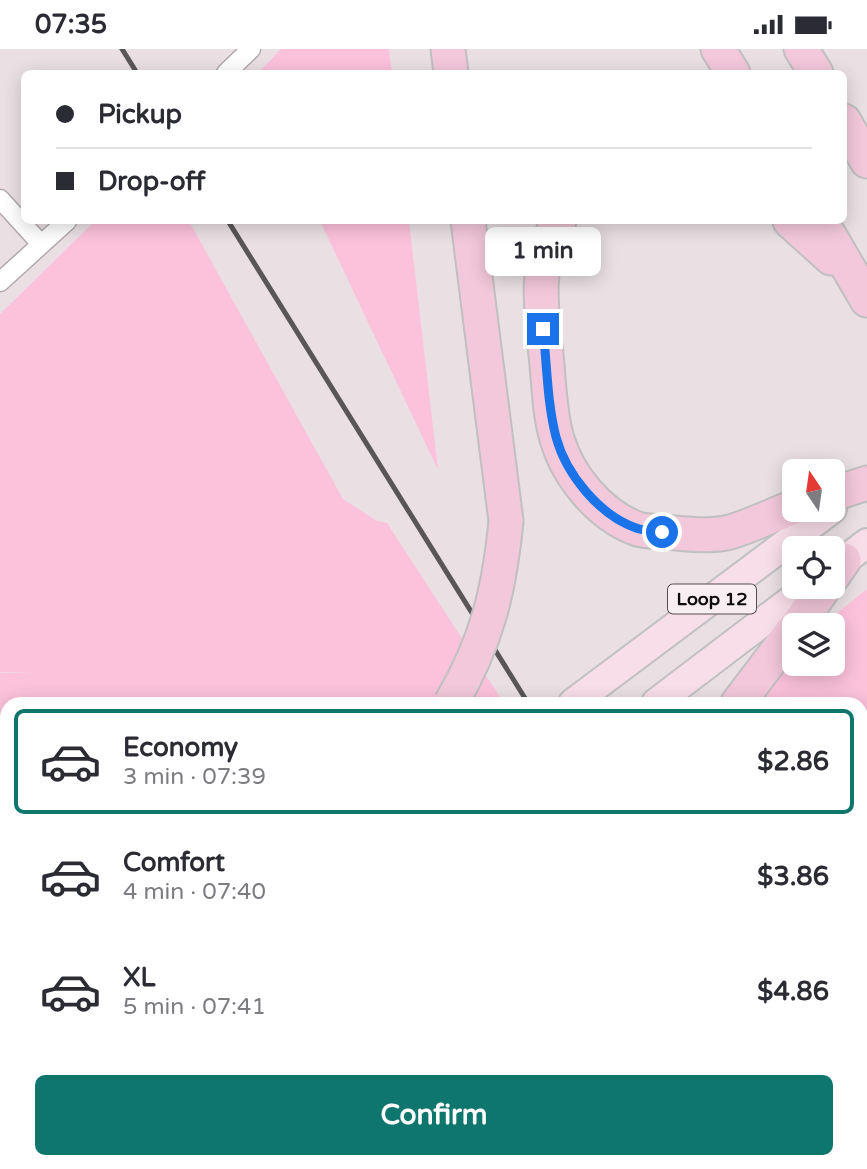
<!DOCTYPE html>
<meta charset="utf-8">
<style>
:root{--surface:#fff;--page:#f2f2f3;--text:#2b2b33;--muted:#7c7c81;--line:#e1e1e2;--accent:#0f766e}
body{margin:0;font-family:"Varela Round",sans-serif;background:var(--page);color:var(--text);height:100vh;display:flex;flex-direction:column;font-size:26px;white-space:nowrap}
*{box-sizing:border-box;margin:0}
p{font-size:23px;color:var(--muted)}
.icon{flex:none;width:38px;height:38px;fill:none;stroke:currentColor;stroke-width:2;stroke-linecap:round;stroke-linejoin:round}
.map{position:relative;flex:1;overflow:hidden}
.drawer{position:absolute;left:0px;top:648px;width:868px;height:472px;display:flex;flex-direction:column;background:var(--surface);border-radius:21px 21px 0 0;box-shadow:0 4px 18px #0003}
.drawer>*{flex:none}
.top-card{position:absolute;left:21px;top:21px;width:826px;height:154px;border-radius:10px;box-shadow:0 4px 18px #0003;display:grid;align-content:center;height:154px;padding:0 35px;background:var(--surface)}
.needle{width:46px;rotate:347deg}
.controls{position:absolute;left:782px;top:410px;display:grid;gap:14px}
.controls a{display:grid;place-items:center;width:63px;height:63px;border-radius:10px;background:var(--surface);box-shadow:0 4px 18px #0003;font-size:35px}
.end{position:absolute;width:32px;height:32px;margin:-16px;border:9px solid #1a73e8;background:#fff;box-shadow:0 0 0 4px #fff}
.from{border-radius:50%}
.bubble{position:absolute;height:49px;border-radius:10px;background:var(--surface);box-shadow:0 4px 18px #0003;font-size:23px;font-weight:700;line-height:49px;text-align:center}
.top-card b{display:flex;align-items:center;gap:24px;height:66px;font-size:26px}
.top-card b+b{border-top:2px solid var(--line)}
.top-card i{width:18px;height:18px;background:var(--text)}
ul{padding:12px 0 0;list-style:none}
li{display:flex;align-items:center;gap:21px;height:105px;margin:0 14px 10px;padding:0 21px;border:4px solid transparent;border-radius:10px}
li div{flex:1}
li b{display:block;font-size:26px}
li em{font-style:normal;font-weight:700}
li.active{border-color:var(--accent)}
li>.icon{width:63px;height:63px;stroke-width:1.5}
.button{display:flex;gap:14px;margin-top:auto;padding:14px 35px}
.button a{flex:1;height:80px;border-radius:10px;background:var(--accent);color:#fff;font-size:28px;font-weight:700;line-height:80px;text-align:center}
.status{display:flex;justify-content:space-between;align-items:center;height:49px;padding:0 35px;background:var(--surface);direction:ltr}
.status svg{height:19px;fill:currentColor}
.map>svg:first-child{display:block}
.green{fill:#fcc2db}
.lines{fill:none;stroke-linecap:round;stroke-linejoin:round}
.minor-casing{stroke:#b3a9ad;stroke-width:21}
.primary-casing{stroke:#c0c0c0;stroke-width:32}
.motorway-casing{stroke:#c0c0c0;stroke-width:37}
.minor{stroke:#fff;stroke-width:18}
.primary{stroke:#f8dee9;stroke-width:28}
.motorway{stroke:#f3c8da;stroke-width:33}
.rail{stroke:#5a5557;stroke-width:5}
.motorway-bridge-casing{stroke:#c0c0c0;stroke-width:37;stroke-linecap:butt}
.motorway-bridge{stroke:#f3c8da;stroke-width:33}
.route{stroke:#1a73e8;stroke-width:9}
.labels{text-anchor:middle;stroke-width:6;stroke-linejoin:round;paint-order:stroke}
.shield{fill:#f8edf1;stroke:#544f51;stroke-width:2}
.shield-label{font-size:18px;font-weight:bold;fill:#0e0b0c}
</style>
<div class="status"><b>07:35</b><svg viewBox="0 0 49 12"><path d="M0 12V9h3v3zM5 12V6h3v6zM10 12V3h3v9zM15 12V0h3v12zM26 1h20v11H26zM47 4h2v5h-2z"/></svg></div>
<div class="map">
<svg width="867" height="1120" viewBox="0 0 867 1120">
<rect width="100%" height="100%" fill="#eae0e4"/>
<g class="green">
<path d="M281,0H389L392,24H258Z"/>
<path d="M95,172H189L343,450L377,472L387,474L504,654H7V1045L0,1050V624H34L0,623V265Z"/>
<path d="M320,172H409L438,421Z"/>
<path d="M867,540V836L861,833V654H753L794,605V614H833V576H822Z"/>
<path d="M861,1001L867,1004V1054L861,1044Z"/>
<path d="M390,1113H790L794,1120H396Z"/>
</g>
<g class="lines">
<g class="minor-casing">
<g id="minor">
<path d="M226,24L251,0"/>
<path d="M0,150L41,195"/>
<path d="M0,233L67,172"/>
</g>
</g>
<g class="primary-casing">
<g id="primary">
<path d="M833,520L867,494"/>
<path d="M573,654L832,460"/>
<path d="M656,654L810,537"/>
<path d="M0,1082L7,1077"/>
<path d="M32,1120L42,1113"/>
</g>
</g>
<g class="motorway-casing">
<g id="motorway">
<path d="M448,0L451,24"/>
<path d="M718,0L733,24"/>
<path d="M801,0L816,24"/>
<path d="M844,72L867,112"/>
<path d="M468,172L506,472"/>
<path d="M559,172C534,212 541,260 546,306C549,333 549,363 557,390C568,427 599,465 635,479C644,483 656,482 666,483C686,485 711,488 730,483C751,477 773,466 794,458"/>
<path d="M790,172L831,209"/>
<path d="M821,172L867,251"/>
<path d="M833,445L867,434"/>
<path d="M833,527L844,511"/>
<path d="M798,576L825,537"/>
<path d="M738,654L794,580"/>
<path d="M861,850L867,852"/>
<path d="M861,934L867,936"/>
<path d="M65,1120L76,1113"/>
</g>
</g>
<use href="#minor" class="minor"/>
<use href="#primary" class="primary"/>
<use href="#motorway" class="motorway"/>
<g class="rail">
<path d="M122,0L137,24"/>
<path d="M228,172L528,654"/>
<path d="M813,1113L817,1120"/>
</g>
<g class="motorway-bridge-casing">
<path id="motorway-bridge" d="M451,654C487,592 499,543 506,472"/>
</g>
<use href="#motorway-bridge" class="motorway-bridge"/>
</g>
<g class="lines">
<path class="route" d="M543,280C547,315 547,353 556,388C566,425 599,466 636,479C644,482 654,482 662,483"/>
</g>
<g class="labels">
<rect class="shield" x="668" y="535.5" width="88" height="29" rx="5"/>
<g class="shield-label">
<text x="712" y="556">Loop 12</text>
</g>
</g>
</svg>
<div class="controls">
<a><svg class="needle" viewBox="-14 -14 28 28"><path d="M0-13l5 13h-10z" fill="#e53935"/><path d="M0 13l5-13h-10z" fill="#7c7c81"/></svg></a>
<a><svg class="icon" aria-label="locate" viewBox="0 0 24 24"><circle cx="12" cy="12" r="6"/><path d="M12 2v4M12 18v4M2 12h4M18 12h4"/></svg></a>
<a><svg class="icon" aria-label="layers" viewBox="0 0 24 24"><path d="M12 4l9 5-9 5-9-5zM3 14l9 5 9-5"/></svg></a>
</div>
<i class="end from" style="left:662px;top:483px"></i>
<i class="end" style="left:543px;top:280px"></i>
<div class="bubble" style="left:485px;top:178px;width:116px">1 min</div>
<div class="top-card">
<b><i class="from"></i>Pickup</b>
<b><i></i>Drop-off</b>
</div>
<section class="drawer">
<ul>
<li class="active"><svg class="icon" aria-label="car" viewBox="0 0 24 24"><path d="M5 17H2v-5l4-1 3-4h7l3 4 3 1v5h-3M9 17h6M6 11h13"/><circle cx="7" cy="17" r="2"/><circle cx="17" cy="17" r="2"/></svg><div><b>Economy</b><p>3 min · 07:39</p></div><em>$2.86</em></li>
<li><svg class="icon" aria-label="car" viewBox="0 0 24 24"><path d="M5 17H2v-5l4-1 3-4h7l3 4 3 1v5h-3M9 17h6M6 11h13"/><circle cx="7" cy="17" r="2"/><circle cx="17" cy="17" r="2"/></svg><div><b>Comfort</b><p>4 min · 07:40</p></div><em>$3.86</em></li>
<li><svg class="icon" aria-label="car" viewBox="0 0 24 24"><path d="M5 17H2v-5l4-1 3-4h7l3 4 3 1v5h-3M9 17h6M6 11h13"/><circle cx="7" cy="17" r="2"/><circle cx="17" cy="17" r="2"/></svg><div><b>XL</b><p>5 min · 07:41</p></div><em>$4.86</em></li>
</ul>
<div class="button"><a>Confirm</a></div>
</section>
</div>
